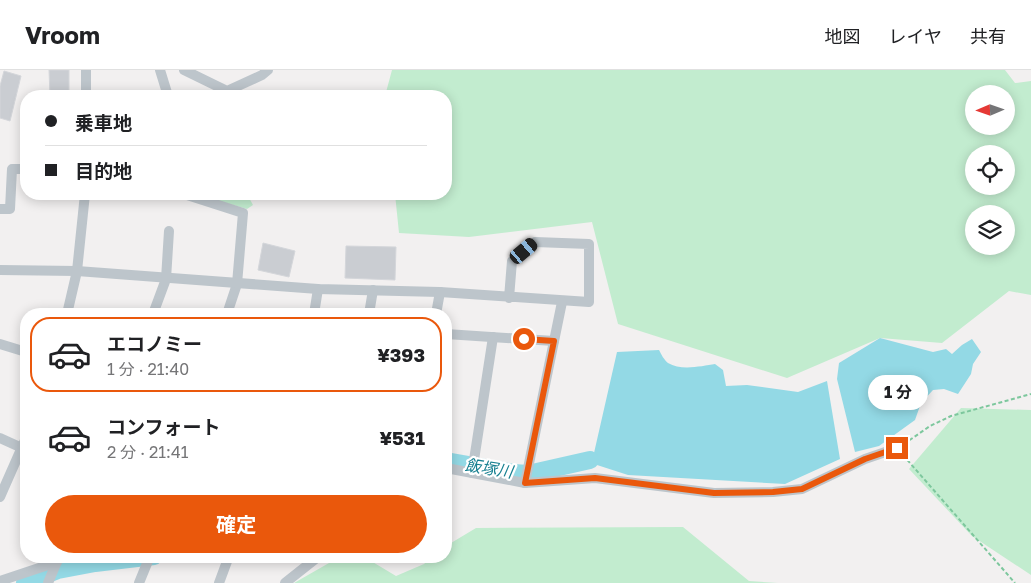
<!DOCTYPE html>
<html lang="ja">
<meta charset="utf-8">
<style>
:root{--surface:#fff;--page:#f6f6f6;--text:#202124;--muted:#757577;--line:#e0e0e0;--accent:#ea580c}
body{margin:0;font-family:"Golos Text","Noto Sans JP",sans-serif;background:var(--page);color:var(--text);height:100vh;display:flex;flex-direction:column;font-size:19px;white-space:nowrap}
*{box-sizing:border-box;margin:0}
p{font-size:16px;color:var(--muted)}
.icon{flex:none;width:28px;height:28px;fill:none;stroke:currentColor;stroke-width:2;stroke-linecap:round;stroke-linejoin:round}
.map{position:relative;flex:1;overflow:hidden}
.panel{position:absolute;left:20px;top:238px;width:432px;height:255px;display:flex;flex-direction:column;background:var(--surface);border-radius:20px;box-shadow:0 2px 12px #0003}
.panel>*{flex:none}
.top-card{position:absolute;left:20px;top:20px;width:432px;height:110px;border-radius:20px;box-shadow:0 2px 12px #0003;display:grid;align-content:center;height:110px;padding:0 25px;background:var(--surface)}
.needle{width:32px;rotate:268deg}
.tools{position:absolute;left:965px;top:15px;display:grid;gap:10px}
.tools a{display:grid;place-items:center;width:50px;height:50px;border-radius:50%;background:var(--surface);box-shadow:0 2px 12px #0003;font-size:25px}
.end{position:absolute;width:22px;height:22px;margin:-11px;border:6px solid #ea580c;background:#fff;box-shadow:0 0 0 2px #fff}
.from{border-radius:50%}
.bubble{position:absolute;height:35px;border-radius:18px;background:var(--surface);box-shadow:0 2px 12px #0003;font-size:16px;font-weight:700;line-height:35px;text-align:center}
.car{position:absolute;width:15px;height:30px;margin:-15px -8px;border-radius:6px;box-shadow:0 0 4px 1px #0007;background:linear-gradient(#222 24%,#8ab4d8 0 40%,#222 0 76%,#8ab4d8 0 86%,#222 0)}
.top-card b{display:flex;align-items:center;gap:18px;height:48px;font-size:19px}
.top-card b+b{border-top:1px solid var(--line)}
.top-card i{width:12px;height:12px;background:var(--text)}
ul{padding:9px 0 0;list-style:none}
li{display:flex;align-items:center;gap:15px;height:75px;margin:0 10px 8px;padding:0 15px;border:2px solid transparent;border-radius:20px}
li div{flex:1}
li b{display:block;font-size:19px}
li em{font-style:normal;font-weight:700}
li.on{border-color:var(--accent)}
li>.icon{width:45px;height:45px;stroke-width:1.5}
.action{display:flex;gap:10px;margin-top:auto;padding:10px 25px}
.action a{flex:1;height:58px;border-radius:30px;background:var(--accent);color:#fff;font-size:20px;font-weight:700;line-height:58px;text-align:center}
header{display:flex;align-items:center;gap:30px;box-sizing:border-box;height:70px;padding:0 25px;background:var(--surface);border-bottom:1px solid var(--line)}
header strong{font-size:24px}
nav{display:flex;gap:28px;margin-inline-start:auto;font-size:18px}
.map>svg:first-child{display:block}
.green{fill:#c2eccf;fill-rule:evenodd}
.water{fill:#93d9e5}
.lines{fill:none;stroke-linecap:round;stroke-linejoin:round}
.river{stroke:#93d9e5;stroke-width:18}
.building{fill:#cacdd2;stroke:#d4d6da}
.path{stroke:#7dc79d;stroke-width:2;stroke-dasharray:4 2.5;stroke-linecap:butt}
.minor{stroke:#bdc5cb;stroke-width:10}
.route{stroke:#ea580c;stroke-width:6}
.labels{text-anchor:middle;stroke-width:4.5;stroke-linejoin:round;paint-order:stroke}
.water-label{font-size:16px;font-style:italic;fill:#188091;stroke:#fff}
</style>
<header>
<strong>Vroom</strong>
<nav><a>地図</a><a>レイヤ</a><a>共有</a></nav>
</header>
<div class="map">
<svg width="1031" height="513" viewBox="0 0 1031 513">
<rect width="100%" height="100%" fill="#f2f0f0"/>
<g class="green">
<path d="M392,0H1005L1015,13L1031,11V225L1009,221L942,273L880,268L787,308L618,254L592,152L469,167L399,163L395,124H446V26H385ZM974,24H1006V56H974ZM974,84H1006V116H974ZM974,144H1006V176H974Z"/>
<path d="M201,124H247L253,135L247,139L202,126Z"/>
<path d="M961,338L1031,340V505L972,466L909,399Z"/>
<path d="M683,457L749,511L778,513H294L329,493L371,491L396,506L424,494L433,486H446V476L476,458Z"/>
</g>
<g class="water">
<path d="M880,268L933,282L946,279L952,284L962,275L972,269L981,282L973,294L971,304L958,324L944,319L933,320L921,333L915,350L879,376L855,382L837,309L839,293Z"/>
<path d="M659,280C661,284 664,290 668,293C681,301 702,296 715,294L723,300L726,316L747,315L798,322L827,311L840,389L785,414L628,405L597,395L594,383L617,282Z"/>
</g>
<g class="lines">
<g class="river">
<path d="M446,391L514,403L528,404L590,390"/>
<path d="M25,513L58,500L95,493L154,486"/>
</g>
</g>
<g class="building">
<path d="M49,0H69V26H50Z"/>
<path d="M4,1L21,6L10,51L0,48V16Z"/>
<path d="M263,173L295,181L289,207L258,200Z"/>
<path d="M346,176L396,177L395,210L345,208Z"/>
</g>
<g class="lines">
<g class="path">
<path d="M904,374L930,356L951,346L1031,324"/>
<path d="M903,385L1015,513"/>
</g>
<g class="minor">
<path d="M86,0V26"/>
<path d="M160,0L168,26"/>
<path d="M184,0L227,21L262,5L268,0"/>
<path d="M184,124L243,143L237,214L227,244"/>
<path d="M0,139H10L12,99H26"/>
<path d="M0,200L77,201L318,219L440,222L589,232V174L535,172L512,191L509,228"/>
<path d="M67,244L77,201L85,124"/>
<path d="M153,244L166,209L169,161"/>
<path d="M314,244L318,219"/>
<path d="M369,244L373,220"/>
<path d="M436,244L440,222"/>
<path d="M446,264L554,271"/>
<path d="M0,274L26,282"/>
<path d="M0,368L22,378"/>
<path d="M446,398L525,413L595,408L714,423L773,422L802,419L865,389L897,378"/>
<path d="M472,403L493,267"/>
<path d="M525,413L562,232"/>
<path d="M0,427L26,368"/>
<path d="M0,511L57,492"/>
<path d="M48,513L58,489"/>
<path d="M139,513L150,486"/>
<path d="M219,513L229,486"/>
<path d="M285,513L319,486"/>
</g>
</g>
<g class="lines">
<path class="route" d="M524,269L554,271L525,413L595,408L714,423L773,422L802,419L865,389L897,378"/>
</g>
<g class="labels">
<g class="water-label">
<text transform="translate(489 398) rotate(9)" y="6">飯塚川</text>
</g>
</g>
</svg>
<div class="tools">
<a><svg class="needle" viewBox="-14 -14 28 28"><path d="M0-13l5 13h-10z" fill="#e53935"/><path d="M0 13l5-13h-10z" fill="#757577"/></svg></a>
<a><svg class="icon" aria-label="locate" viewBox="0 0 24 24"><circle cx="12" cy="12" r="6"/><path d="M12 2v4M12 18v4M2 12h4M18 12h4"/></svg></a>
<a><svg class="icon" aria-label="layers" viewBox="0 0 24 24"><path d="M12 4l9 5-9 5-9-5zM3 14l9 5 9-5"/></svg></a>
</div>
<i class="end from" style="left:524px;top:269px"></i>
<i class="end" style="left:897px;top:378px"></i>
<div class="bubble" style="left:868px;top:305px;width:60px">1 分</div>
<i class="car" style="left:524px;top:181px;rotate:50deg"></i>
<div class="top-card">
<b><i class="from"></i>乗車地</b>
<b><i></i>目的地</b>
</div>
<section class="panel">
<ul>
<li class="on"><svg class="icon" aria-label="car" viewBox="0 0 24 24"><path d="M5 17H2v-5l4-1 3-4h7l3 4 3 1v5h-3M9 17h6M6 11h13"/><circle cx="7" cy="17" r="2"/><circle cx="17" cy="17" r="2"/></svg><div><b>エコノミー</b><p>1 分 · 21:40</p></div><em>¥393</em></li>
<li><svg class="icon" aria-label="car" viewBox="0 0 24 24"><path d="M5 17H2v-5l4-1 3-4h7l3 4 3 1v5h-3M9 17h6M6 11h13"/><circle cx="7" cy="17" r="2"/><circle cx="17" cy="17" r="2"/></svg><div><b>コンフォート</b><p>2 分 · 21:41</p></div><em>¥531</em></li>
</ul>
<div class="action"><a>確定</a></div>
</section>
</div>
